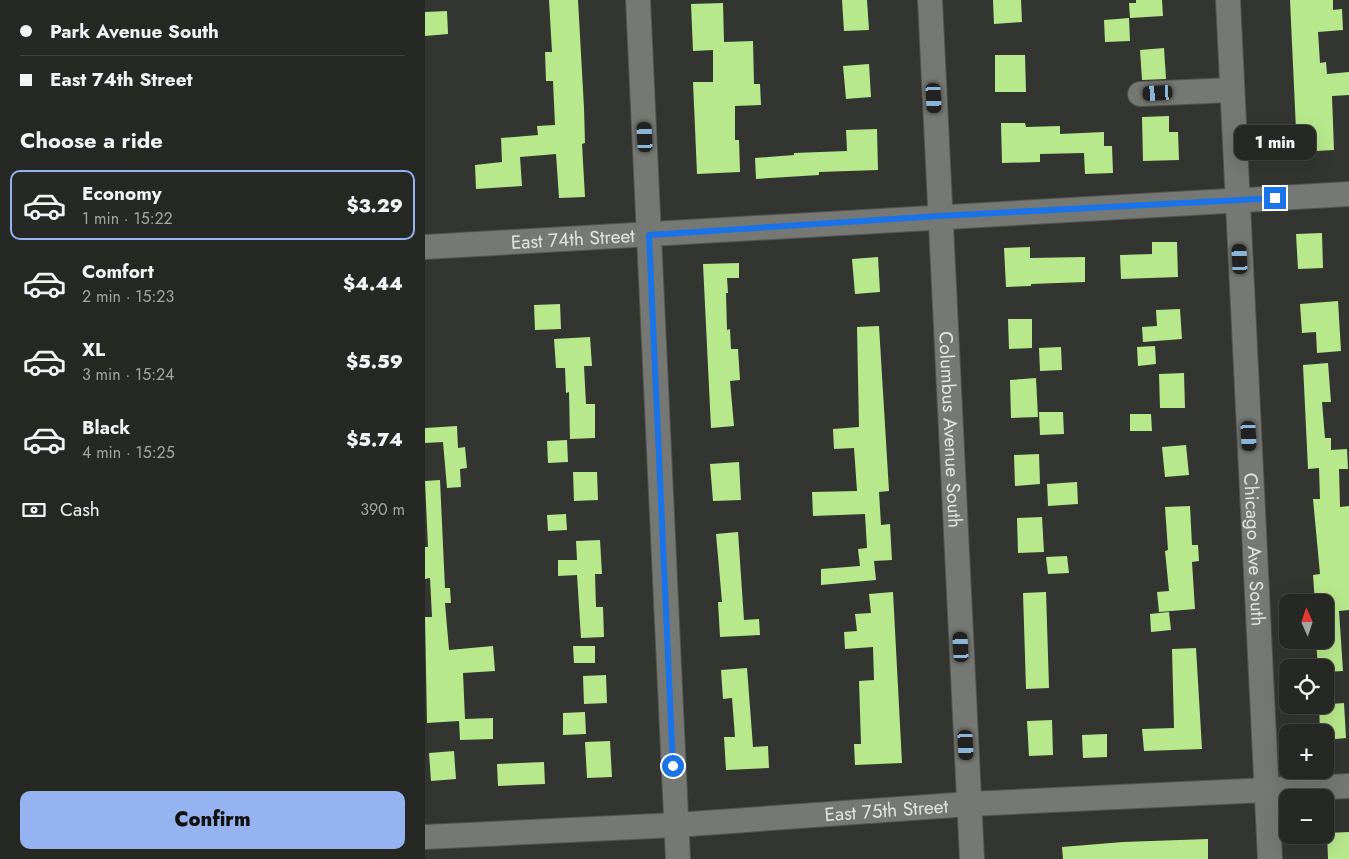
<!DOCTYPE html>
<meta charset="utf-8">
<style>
:root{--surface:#262824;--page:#2e302c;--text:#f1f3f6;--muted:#a4a6a6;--line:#424441;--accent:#95b2f1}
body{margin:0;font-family:Jost,sans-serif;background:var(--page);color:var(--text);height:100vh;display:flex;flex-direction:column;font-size:19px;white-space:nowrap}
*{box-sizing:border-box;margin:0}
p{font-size:16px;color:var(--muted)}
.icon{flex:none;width:28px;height:28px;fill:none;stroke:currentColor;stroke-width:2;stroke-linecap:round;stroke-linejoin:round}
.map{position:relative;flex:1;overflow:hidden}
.details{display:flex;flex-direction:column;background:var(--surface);width:425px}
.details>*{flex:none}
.banner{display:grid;align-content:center;height:110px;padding:0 20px;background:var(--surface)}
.needle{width:32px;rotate:357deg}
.tools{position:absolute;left:854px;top:594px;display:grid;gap:10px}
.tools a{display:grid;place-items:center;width:55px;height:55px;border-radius:10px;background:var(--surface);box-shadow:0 5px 20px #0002,0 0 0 1px var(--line);font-size:25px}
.end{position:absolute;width:22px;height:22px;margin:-11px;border:6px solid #1a73e8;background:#fff;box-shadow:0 0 0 2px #fff}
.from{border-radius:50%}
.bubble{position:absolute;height:35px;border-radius:10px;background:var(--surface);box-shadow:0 5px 20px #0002,0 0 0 1px var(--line);font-size:16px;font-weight:800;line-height:35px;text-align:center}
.car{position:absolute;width:15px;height:30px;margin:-15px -8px;border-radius:6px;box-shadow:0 0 4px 1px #0007;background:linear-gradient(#222 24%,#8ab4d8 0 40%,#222 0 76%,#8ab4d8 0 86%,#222 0)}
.banner b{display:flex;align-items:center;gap:18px;height:48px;font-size:19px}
.banner b+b{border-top:1px solid var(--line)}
.banner i{width:12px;height:12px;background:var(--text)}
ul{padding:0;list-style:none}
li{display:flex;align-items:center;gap:15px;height:70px;margin:0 10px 8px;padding:0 10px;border:2px solid transparent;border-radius:10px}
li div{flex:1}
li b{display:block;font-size:19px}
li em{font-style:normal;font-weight:800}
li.selected{border-color:var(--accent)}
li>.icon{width:45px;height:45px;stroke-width:1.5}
h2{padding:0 20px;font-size:22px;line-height:60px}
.pay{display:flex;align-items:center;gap:12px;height:55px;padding:0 20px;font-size:19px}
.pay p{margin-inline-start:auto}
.action{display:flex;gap:10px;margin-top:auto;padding:10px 20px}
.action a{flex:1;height:58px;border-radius:10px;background:var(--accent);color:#111;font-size:20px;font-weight:800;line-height:58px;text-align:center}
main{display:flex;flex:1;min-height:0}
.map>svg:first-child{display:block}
.building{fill:#b8e88c}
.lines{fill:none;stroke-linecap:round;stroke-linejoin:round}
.minor-casing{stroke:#515450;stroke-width:26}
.minor{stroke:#767973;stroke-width:24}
.route{stroke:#1a73e8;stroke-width:6}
.labels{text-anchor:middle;stroke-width:5;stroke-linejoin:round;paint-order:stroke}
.street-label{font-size:19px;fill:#e0e3df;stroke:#292c26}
</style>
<main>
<section class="details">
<div class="banner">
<b><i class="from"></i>Park Avenue South</b>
<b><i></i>East 74th Street</b>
</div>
<h2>Choose a ride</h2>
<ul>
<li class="selected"><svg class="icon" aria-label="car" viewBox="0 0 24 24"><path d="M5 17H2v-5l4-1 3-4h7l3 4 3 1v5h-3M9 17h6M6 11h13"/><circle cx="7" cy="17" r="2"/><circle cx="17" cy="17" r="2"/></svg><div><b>Economy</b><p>1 min · 15:22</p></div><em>$3.29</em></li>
<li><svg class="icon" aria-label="car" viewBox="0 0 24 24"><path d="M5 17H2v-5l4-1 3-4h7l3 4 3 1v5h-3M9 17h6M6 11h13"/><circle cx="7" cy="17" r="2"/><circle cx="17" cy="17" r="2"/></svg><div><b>Comfort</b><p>2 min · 15:23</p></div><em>$4.44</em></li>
<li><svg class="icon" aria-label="car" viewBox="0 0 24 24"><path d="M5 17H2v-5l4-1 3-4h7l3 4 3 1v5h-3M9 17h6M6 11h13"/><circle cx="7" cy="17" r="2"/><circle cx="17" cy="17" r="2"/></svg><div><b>XL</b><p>3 min · 15:24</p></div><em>$5.59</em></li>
<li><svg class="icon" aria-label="car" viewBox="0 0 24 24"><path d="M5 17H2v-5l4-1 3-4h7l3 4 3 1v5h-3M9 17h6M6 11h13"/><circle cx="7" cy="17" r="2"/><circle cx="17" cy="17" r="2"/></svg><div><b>Black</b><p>4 min · 15:25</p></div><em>$5.74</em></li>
</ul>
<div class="pay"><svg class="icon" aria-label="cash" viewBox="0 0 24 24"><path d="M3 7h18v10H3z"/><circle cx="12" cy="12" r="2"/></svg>Cash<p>390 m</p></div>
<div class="action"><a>Confirm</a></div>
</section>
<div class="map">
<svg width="924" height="859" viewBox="0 0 924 859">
<rect width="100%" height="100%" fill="#333630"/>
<g class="building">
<path d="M124,0H153L159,108L160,143L157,144L160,197L134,198L131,154L95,157L97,186L51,189L50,165L77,162L76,138L113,135L112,126L130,125L128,81H121L120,52H127Z"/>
<path d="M417,0H442L444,30L419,31Z"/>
<path d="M568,0H596L597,22L569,24Z"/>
<path d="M711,0H737L738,16L705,18L704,3H711Z"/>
<path d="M865,0H908V10L917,9L918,30L893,32L895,63L901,62L902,74L924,72V95L907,96L909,150L872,152Z"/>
<path d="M298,3L299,42L328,41L329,84H335L336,105L310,106V140H314L315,172L272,174L268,82H288V50L268,51L266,4Z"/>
<path d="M22,11L23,34L0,36V12Z"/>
<path d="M704,18L705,41L680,42L679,20Z"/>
<path d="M739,48L741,79L717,80L715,50Z"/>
<path d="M570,55H600L601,92H570Z"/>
<path d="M444,64L446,97L421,99L418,66Z"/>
<path d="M744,116V132H753L754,160L718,161L717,117Z"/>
<path d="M576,123H600L601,127L635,126V134L679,132V146H687L688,173L660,174L659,153L615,154V162L577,163Z"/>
<path d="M452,129L453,170L394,172V175L331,179L330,158L369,155V153L422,151L421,130Z"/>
<path d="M897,233L898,268L873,269L871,234Z"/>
<path d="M727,242H752L753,277L696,279L695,255L727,254Z"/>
<path d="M605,247V258L660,257V282L606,284V286L581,287L579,248Z"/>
<path d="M453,257L455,292L430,294L427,259Z"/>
<path d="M314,263V278H302L303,293H301L302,330L305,329L306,349H313L315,380L305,381L309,426L286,428L278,264Z"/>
<path d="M913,301L916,351L892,353L891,332L877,333L875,304Z"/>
<path d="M135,304L136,329L110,330L109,305Z"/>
<path d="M755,309L757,339L718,342L717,327L732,326L731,310Z"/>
<path d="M583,319H607V348L584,349Z"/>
<path d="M454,326L464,491L454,492L456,525L465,524L467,560L449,561L451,580L396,585V569L435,566L433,549L442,548L440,514L388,516L387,492L432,491L429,448L409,449L408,429L434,427L432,327Z"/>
<path d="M165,337L167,366H159L161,404H170V438L145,439L144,392L141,393L140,368H131L129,339Z"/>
<path d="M730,346L731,364L713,366L712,347Z"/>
<path d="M636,347L637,370L615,371L614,348Z"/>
<path d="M903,363L906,402H897L900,438H906V450L922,449L923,469H914L915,507L924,506V610L914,611L918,671L900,672V668H893L891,640H900V602H890L888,575L895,574L888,499H895L894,468L883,469L878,365Z"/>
<path d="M759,373L760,408H735L734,374Z"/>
<path d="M611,378L613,417L586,418L585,380Z"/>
<path d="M614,412H638L639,434L615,435Z"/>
<path d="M705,414H726L727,431H705Z"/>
<path d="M32,426L33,448L40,447L42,468L35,469L36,487L22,488L18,442L0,443V428Z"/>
<path d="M142,440L143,462L123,463L122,441Z"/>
<path d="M761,445L764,475L740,477L737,447Z"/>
<path d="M614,454L615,484L590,486L589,455Z"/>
<path d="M314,462L316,500L288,501L285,464Z"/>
<path d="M148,472H172L173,500L149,501Z"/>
<path d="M15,480L20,588H25L26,603H20L24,650L68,646L70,671L38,673L40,719L68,718V739L35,740L34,721L2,723L0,617H7L5,578L0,579V547H3L0,481Z"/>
<path d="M652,482L653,504L623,506L622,484Z"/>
<path d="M765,506L767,545H773L774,561L767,562L770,609L734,612L732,592L744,591L740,551L743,550L740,507Z"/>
<path d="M141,514L142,530L123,531L122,515Z"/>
<path d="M617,517L619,552L593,553L592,518Z"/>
<path d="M313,532L319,620L334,619L335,635L295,637L293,602H297L291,534Z"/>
<path d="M175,540L177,574H170L171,607H178L179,637L156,638L152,575L133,576V560H152L151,541Z"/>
<path d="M642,556L644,573L623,574L621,557Z"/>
<path d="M468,592L477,763L430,765L429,744H436L434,681L449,680L448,647L420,649L419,632L432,631L430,614L446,613L444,594Z"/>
<path d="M621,592L624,688L601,689L598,593Z"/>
<path d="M744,612L746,630L726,632L725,614Z"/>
<path d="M148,646H170V663H149Z"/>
<path d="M771,648L777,749L719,751L717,729L749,728L747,649Z"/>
<path d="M322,668L328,747L343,746L344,768L301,770L299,737H310L307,698L298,699L296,670Z"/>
<path d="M181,675L182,703L159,704L158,676Z"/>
<path d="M919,703L921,738L900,740V732H895L894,705Z"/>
<path d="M160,712L161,734L138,735V713Z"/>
<path d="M627,720L628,755L604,756L602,721Z"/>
<path d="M682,734V757L658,758L657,735Z"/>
<path d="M185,741L187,777L162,778L160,742Z"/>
<path d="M29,751L31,779L6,781L4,753Z"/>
<path d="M119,762L120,784L73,786L72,764Z"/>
<path d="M924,832V859H903L902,833Z"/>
<path d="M783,839V859H638L637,847L698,842Z"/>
</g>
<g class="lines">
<g class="minor-casing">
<g id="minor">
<path d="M213,0L253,859"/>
<path id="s1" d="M505,0L547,859"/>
<path id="s2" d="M803,0L845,859"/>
<path d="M715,94L807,90"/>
<path id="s3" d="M0,247L924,194"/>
<path id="s4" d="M0,837L251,825L544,804L924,786"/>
</g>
</g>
<use href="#minor" class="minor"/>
</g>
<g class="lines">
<path class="route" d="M248,766L224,235L514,216L850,198"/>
</g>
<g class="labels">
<g class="street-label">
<text dy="7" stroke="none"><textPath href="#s3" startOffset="148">East 74th Street</textPath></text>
<text dy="7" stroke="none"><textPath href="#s1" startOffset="430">Columbus Avenue South</textPath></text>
<text dy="7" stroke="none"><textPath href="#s2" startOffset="550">Chicago Ave South</textPath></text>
<text dy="7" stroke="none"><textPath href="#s4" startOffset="462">East 75th Street</textPath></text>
</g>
</g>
</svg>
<div class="tools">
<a><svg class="needle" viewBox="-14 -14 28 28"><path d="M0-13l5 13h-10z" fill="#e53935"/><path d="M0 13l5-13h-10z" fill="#a4a6a6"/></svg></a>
<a><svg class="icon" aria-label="locate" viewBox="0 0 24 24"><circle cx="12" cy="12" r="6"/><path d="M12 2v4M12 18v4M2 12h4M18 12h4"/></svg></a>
<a>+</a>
<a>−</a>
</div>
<i class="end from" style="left:248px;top:766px"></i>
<i class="end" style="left:850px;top:198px"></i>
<div class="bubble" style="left:809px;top:125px;width:82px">1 min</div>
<i class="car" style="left:733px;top:93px;rotate:267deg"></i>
<i class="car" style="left:509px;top:98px;rotate:177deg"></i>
<i class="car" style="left:220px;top:137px;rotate:357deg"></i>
<i class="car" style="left:815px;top:259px;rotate:357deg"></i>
<i class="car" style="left:824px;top:436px;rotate:177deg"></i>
<i class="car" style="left:536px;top:647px;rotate:357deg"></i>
<i class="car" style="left:541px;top:745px;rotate:177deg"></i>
</div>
</main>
